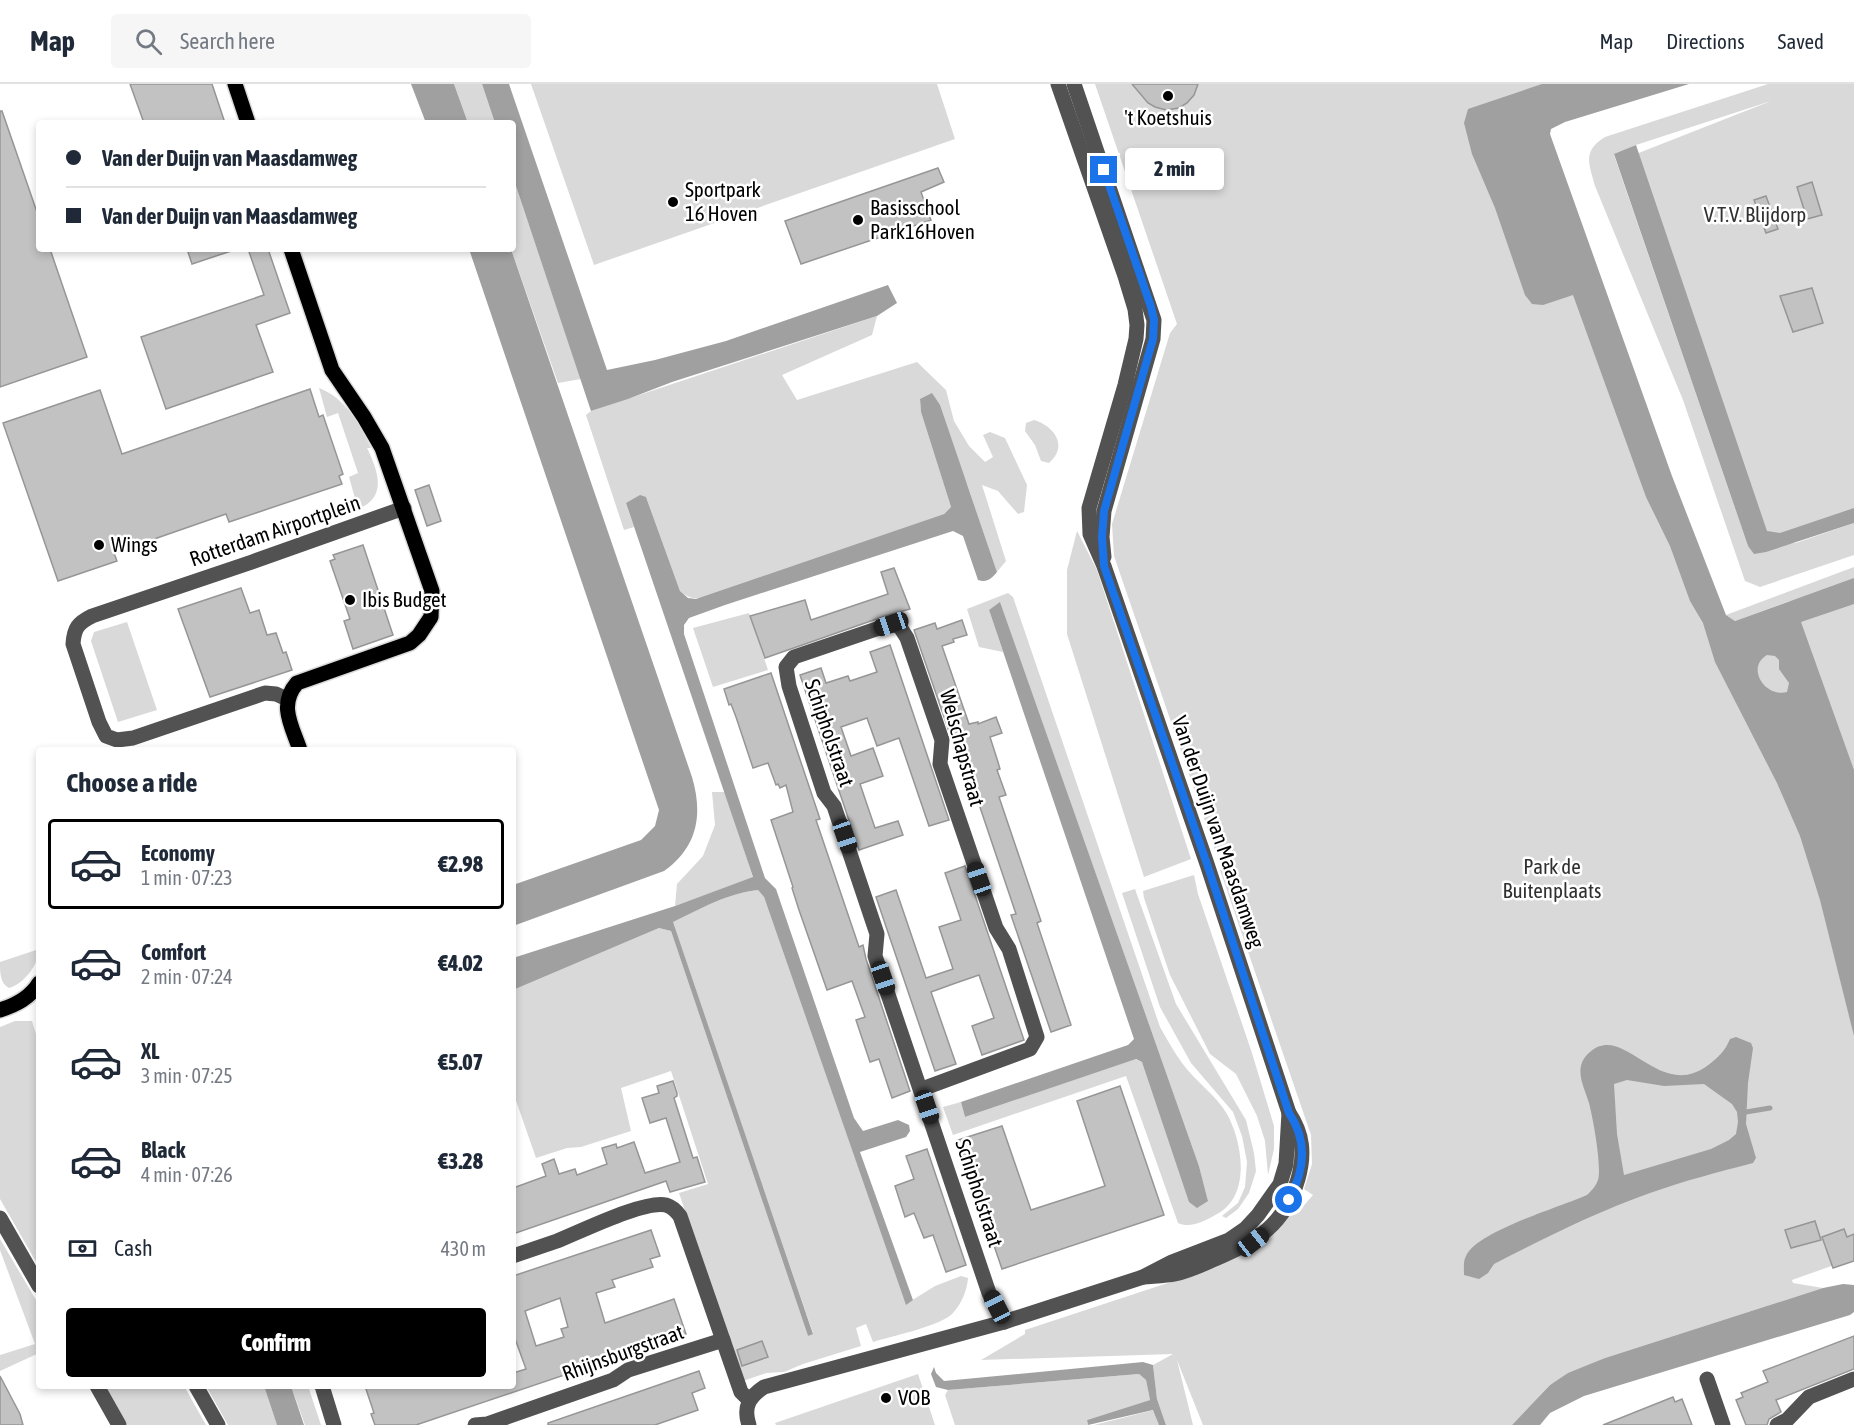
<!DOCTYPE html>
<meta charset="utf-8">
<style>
:root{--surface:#fff;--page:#f6f6f7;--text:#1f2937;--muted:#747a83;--line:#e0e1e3;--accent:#000}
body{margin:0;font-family:"Asap Condensed",sans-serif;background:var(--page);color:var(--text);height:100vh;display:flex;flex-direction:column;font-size:22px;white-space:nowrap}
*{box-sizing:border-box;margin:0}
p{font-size:20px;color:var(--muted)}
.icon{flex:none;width:33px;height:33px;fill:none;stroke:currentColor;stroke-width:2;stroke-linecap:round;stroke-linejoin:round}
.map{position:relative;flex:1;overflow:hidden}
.panel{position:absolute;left:36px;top:663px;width:480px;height:642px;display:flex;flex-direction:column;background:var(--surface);border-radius:6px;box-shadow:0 3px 9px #0003}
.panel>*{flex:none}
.guide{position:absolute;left:36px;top:36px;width:480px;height:132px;border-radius:6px;box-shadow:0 3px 9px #0003;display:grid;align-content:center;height:132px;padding:0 30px;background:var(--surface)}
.end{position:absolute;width:27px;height:27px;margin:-14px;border:8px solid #1a73e8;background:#fff;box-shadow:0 0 0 3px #fff}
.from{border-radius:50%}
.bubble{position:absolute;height:42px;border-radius:6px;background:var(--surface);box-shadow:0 3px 9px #0003;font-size:20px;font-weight:800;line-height:42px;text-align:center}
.car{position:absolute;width:18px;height:36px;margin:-18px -9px;border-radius:8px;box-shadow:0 0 4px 2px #0007;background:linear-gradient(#222 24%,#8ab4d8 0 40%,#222 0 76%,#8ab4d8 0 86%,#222 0)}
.guide b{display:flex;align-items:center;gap:21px;height:57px;font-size:22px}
.guide b+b{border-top:2px solid var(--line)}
.guide i{width:15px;height:15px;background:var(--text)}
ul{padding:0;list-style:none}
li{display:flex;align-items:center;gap:18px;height:90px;margin:0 12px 9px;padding:0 18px;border:3px solid transparent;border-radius:6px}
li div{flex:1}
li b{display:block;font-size:22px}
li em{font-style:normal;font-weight:800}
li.selected{border-color:var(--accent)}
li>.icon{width:54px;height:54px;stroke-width:1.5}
h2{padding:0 30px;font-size:27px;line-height:72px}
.pay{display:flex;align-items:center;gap:15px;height:66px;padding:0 30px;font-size:22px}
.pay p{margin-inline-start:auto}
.primary-button{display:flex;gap:12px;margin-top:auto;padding:12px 30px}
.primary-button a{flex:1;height:69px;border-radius:6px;background:var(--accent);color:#fff;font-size:24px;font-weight:800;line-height:69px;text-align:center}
header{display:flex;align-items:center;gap:36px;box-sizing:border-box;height:84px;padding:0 30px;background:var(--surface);border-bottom:2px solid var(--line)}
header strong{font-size:28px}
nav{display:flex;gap:33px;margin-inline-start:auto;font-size:21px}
.search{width:420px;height:54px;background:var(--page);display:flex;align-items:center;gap:15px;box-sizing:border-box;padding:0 21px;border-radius:6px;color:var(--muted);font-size:22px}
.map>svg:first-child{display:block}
.green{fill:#d9d9d9}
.water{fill:#a0a0a0;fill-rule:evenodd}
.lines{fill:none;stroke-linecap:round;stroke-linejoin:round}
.stream{stroke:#a0a0a0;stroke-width:5}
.building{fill:#c2c2c2;stroke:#969696;stroke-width:1.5;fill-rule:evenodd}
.major-casing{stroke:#dbdbdb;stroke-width:18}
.minor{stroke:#525252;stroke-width:15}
.major{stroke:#000;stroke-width:15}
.route{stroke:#1a73e8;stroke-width:8}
.poi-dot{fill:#000;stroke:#fff;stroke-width:2}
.labels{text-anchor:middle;stroke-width:5;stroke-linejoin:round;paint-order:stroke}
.poi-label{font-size:21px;fill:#000;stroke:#fff;text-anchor:start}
.park-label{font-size:21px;fill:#303030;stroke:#fff}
.street-label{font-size:21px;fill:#000;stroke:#fff}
</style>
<header>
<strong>Map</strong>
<div class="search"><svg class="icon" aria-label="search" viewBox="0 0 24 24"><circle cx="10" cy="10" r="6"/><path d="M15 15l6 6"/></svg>Search here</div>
<nav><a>Map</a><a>Directions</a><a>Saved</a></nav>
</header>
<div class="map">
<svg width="1854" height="1341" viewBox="0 0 1854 1341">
<rect width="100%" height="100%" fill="#fff"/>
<g class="green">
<path d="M454,0H482L495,39H468Z"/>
<path d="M531,0H937L955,55L594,181Z"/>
<path d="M1095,0H1633L1527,40L1723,546L1795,515L1735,537L1726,531L1854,483V1174L1792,1196L1793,1199L1823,1204L1605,1274L1550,1301L1512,1341H1203L1177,1276L1193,1341H1166L1157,1315L1153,1281L1173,1270L981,1276L1025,1250V1246L1201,1188L1293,1121L1300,1123V1126L1313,1111L1304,1105L1312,1080L1311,1051L1220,786L1232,781L1227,765L1216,769L1114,472L1112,440L1170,249L1177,240Z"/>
<path d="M1768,0H1854V431L1760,459L1631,72L1771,17L1636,61L1614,71L1748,462L1796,459L1854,439V471L1760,503L1745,497L1683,316L1595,102C1589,80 1582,67 1605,53Z"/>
<path d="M513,93L581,295L558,299L511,165H513Z"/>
<path d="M877,232L872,251L782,291L797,316L917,278L946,306L954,337L969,362L985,378L993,373L983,351L990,348L1005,354L1027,401L1024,428L1018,430L998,407L982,401L1006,477L997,488L967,400L920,315L921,328L951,423L944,430L721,508C704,513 695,520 680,507L646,413L626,419L634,443L624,446L586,331L591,327Z"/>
<path d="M319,304C344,313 360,340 371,364H367C378,387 388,413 358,425L349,393L358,389L338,329L327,333Z"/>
<path d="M1034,336C1054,342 1069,362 1049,379L1041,377L1035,361L1025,347L1026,339Z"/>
<path d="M1077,447L1097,486L1191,775L1144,793L1067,550V486Z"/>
<path d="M1008,509L1013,513L1160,943C1167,955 1174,968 1182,979C1195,997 1216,1011 1227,1030C1243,1059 1251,1112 1217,1130C1205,1137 1190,1145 1178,1139L1126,992L953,1051L943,1023L961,1018L965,1033L1135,975L1142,978L1208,1117L1199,1082L1000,519L989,526L1003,568L979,563L967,525Z"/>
<path d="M749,529L768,586L713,603L693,544Z"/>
<path d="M127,538L157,626L118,638L91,557L94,548Z"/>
<path d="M712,708H725L753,794L675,822L677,800L703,772L715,741Z"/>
<path d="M1194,791L1198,810L1252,969L1274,1042V1065L1268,1091L1265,1057L1257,1032L1236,990L1210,970L1170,891L1144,814L1143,807Z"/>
<path d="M1135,805L1176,920L1246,1036L1254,1069L1256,1087L1249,1109L1238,1125L1226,1134L1222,1132L1238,1119L1245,1103L1247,1078L1242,1052L1233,1028L1191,979L1160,923L1122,809Z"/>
<path d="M758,806L764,813L906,1220L935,1202L961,1192L968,1194C967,1206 962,1219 953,1229C941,1242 892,1252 873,1258L866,1240L856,1244L861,1262L803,1280L784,1288L766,1289L743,1297L679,1109L708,1100L671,987L621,1004L631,1047L581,1063L567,1064L536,1074L513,1008V906L659,844L671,847L808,1252L813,1249L672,838C700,825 728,809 758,806Z"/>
<path d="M39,865C39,880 24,900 9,904C0,899 0,889 0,878Z"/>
<path d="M15,937H32L39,960V1183L0,1115V943Z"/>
<path d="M0,1155L39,1221V1269L0,1287V1271L35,1260L0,1166Z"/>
<path d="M918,1290L935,1341H776L775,1339Z"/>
<path d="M1139,1290L1146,1296L1150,1316L1087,1336L1088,1341H955L945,1311L948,1306Z"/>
<path d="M105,1302H184L206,1341H127Z"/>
<path d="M206,1302H264L277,1341H228Z"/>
<path d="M291,1302H308L321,1341H305Z"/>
<path d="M1154,1326L1159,1341H1093H1094Z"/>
</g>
<g class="water">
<path d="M411,0H454L468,39H426Z"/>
<path d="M482,0H509L607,286L655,276L726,257L888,201L897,219L877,232L672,298L628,315L591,327L513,93V39H495Z"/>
<path d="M1542,0H1689L1565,38L1551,45L1550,50L1672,392L1726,531L1735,537L1854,494V520L1801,538L1854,686V952L1820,816L1800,752L1777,699L1715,578L1703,539L1690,517L1670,462L1646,413L1573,211L1543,221L1532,220L1525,211L1495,124L1472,70L1464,39L1468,25ZM1767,571L1775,572L1779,576V585L1789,599L1787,608C1766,614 1745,584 1767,571Z"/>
<path d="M1636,61L1767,447L1780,449L1854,424V439L1766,468L1754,470L1748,462L1614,70Z"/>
<path d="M469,165H511L692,693C703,730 698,763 664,787L513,842V801L641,756L655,742L659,726Z"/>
<path d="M932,309L940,321L997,488C991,495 987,499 978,496L963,452L953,447L725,521L689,534L684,541V550L765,794L776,805L854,1034L863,1047L898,1036L909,1041L910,1047L906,1053L860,1068L913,1216L906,1221L764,813L758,806C728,809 700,825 673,838L813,1250L808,1252L671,847L659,844L513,906V874L675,822L753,793L626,419L640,411L646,413L680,507L688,514L696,515L944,430L951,423L921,328L920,315Z"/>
<path d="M1000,518L1199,1082L1208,1117L1197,1124L1189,1118L1142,978L1136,975L965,1033L961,1018L1128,961L1134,955L989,526Z"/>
<path d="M1736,953L1751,959L1753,964L1748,999L1746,1040L1756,1074L1753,1079C1718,1088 1684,1097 1650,1109C1596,1128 1545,1154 1494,1180L1488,1189L1479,1195L1464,1191C1464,1185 1463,1177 1466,1172C1477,1147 1561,1123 1587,1111C1592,1106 1596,1102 1598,1096C1602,1083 1593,1034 1589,1019C1584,1002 1572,983 1590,968C1624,938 1658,1017 1707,982C1718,974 1725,967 1730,955ZM1627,996L1664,1002L1704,1000L1732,1020L1737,1028L1738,1038L1736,1050L1729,1056L1711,1065L1624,1091L1617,1050L1614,1000Z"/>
<path d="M1843,1200L1854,1201V1228L1850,1231L1584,1312L1550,1329L1540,1341H1512L1550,1301L1568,1289L1605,1274L1823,1204Z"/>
<path d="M1143,1278L1153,1281L1157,1315L1166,1341H1159L1153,1326L1088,1341L1087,1336L1150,1316L1146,1296L1139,1290L948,1306L936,1303L931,1290L934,1283L936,1289L944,1297Z"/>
<path d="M264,1302H291L304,1341H277Z"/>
</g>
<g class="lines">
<path class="stream" d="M1746,1028L1770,1024"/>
</g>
<g class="building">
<path d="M130,0H212L225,39H144Z"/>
<path d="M1132,0H1198L1194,11L1187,19L1179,24L1166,26L1155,23L1148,19Z"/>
<path d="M0,27H2L39,134V165H50L87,273L0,303Z"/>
<path d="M938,84L944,98L921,108L931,136L801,180L785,137Z"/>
<path d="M1812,98L1822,131L1807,135L1797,103Z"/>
<path d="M1766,112L1778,145L1766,149L1754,116Z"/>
<path d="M187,165H230L231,167L192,180Z"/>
<path d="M248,165H268L290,229L256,241L273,288L166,325L141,253L264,211Z"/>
<path d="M1812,204L1823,239L1793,248L1780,212Z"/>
<path d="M310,305L319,333L323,331L343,390L339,392L342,400L229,438L226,430L114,469L117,477L58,497L3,339L100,306L122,370Z"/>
<path d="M429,401L441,437L427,442L415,406Z"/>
<path d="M363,461L393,551L353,565L344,537L350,535L330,477L335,475L333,471Z"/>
<path d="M894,484L910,525L888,531L765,574L750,532L805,516L811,536L888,510L881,488Z"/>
<path d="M241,504L250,529L259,526L267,551L276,549L283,569L286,568L292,586L210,613L178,525Z"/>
<path d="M962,536L967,551L953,555L954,558L942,562L969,640L978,638V640L996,633L1002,649L990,653L998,678L1000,685L997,686L1006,711L999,713L1041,837L1037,839L1071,941L1051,948L1011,831L1016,830L959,661L954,662L914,546L935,539L937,545Z"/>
<path d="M890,561L949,736L929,742L899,654L877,662L867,634L841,643L851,672L873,664L883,692L860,700L875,744L898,737L903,751L859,766L800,591L821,584L826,599L848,592L850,597L877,588L870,568Z"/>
<path d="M771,589L820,735L816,736L859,863L863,861L866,875L910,1007L892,1014L879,975L870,978L856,936L865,933L852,897L827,906L799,826L792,804L793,803L771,736L793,728L786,701L780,704L778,700L776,701L768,679L753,684L736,633L731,620L729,621L724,605Z"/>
<path d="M965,782L1024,956L982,971L972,942L994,934L979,891L953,900L931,908L956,980L935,987L876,813L896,806L926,894L953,885L939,843L961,836L945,789Z"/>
<path d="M673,997L677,1009V1012L674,1014L693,1074L697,1073L705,1098L670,1108L666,1097L513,1150V1104L546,1092L542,1080L554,1075L559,1090L575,1085L577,1091L607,1080L602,1064L616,1060L617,1064L634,1058L645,1089L680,1078L666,1034L650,1039L642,1014L659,1009L657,1002Z"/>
<path d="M1120,1002L1164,1131L1002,1185L958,1056L1002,1042L1031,1126L1099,1104L1105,1102L1077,1017Z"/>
<path d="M927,1065L966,1181L946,1188L933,1151L924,1154L914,1129L905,1133L895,1102L914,1095L906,1072Z"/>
<path d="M1815,1137L1821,1156L1791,1164L1785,1146Z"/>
<path d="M1844,1145L1847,1153L1854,1150V1177L1833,1184L1822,1153Z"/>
<path d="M651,1146L660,1172L650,1175L653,1183L612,1196L615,1203L596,1209L605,1239L674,1215L686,1250L416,1341H375L371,1330L374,1329L365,1302H513V1289L526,1285L513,1249V1192ZM560,1214L568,1243L561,1245L564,1253L536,1262L525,1227Z"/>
<path d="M1854,1252V1285L1776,1316L1781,1328L1769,1335L1767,1341H1746L1736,1316L1743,1313L1741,1309L1768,1298L1763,1287Z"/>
<path d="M762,1257L768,1273L742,1282L737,1266Z"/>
<path d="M699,1287L705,1304L692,1309L698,1326L655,1341H548V1339Z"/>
<path d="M0,1292L20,1330L23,1341H0Z"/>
<path d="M1673,1313L1675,1318L1682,1315L1692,1341H1603Z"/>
</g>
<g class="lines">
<g class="major-casing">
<g id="major">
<path d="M235,0L248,39"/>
<path d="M291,165L332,286L364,333L382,364L432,507L431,533L419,551L410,559L297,599C278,621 292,642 300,666"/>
<path d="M0,926C16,921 30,914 39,899"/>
</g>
</g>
<g class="minor">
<path d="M1058,0L1125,192L1135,225L1137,241L1136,255L1125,301L1089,424L1090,450L1104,482L1207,780L1289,1029C1303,1050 1305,1070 1298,1095C1285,1141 1256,1158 1215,1175C1202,1181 1189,1187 1175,1190C1165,1192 1154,1192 1143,1193"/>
<path d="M1074,0L1154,236L1153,255L1104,427L1102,453L1104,473"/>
<path d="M287,615L276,610L265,609L133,654L117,656L106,652L99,638L73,560C74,544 78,539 92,532L252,478L404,424"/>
<path d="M922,1005L1030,965L1037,953L1009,865L996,844L940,680L942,656L907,554L900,543L891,540L794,573L786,583L789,602L824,709L834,722L877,850L875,872L989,1209L1004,1238"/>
<path d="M0,1134L39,1202"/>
<path d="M513,1172C528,1167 542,1162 557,1157C580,1148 644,1116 666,1121C673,1123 677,1128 680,1132L741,1308L749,1316"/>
<path d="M1707,1295L1723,1341"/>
<path d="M97,1302L119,1341"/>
<path d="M196,1302L218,1341"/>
<path d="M322,1302L334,1341"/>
<path d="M475,1341L487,1340L613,1296L628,1286L723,1256"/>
<path d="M749,1341C743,1323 749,1313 764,1303L1004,1238L1143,1193L1172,1178L1229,1156L1245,1145L1258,1131L1280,1100L1286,1080L1289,1029"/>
<path d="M1777,1341L1787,1336L1809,1313L1854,1295"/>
</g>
<use href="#major" class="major"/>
</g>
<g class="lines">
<path class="route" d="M1104,86L1151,223L1154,236L1153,255L1104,427L1102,453L1104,482L1207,780L1289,1029C1308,1057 1305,1086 1289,1116"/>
</g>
<g class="poi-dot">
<circle cx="1168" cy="12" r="6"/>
<circle cx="673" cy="118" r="6"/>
<circle cx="858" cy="136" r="6"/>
<circle cx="99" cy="461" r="6"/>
<circle cx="350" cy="516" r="6"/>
<circle cx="886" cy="1314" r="6"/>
</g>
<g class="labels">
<g class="poi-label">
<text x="1168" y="41" text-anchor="middle">'t Koetshuis</text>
<text x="685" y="113">Sportpark<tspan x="685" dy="24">16 Hoven</tspan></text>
<text x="870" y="131">Basisschool<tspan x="870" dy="24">Park16Hoven</tspan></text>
<text x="111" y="468">Wings</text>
<text x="362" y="523">Ibis Budget</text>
<text x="898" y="1321">VOB</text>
</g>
<g class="park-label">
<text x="1755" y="138">V.T.V. Blijdorp</text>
<text x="1552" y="790">Park de<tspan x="1552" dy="24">Buitenplaats</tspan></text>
</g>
<g class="street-label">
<text transform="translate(275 447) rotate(-19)" y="7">Rotterdam Airportplein</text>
<text transform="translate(829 649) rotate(71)" y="7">Schipholstraat</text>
<text transform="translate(962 664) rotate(75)" y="7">Welschapstraat</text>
<text transform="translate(1218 748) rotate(71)" y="7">Van der Duijn van Maasdamweg</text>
<text transform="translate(979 1109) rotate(72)" y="7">Schipholstraat</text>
<text transform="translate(623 1269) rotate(-20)" y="7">Rhijnsburgstraat</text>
</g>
</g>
</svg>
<i class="end from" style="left:1289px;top:1116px"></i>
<i class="end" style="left:1104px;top:86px"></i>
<div class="bubble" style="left:1125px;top:64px;width:99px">2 min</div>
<i class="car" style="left:891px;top:540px;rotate:251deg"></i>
<i class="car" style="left:845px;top:752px;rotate:161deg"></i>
<i class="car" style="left:979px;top:795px;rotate:341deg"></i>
<i class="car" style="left:883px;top:894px;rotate:161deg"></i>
<i class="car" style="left:927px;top:1023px;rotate:161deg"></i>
<i class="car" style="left:1253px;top:1158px;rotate:52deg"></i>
<i class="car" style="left:997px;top:1223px;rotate:333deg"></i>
<div class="guide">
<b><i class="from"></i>Van der Duijn van Maasdamweg</b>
<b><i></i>Van der Duijn van Maasdamweg</b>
</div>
<section class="panel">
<h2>Choose a ride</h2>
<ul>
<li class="selected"><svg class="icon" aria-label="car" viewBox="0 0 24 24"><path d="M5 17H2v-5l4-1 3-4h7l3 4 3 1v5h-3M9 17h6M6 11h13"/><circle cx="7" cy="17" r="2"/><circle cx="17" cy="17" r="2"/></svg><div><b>Economy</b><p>1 min · 07:23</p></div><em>€2.98</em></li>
<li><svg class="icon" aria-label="car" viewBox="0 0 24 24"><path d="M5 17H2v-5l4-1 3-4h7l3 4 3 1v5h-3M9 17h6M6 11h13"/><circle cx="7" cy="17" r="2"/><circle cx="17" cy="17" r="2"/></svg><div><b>Comfort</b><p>2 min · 07:24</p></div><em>€4.02</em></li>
<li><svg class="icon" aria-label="car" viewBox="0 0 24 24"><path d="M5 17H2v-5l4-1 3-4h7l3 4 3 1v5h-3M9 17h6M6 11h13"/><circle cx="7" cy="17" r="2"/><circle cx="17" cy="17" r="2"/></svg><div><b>XL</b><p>3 min · 07:25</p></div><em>€5.07</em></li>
<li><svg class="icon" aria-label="car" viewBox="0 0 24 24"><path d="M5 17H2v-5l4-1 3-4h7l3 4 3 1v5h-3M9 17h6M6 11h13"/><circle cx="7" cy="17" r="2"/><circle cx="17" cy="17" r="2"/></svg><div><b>Black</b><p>4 min · 07:26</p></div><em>€3.28</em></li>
</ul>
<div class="pay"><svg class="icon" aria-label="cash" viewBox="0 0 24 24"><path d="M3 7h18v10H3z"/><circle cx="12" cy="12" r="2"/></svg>Cash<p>430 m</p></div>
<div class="primary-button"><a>Confirm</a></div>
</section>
</div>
